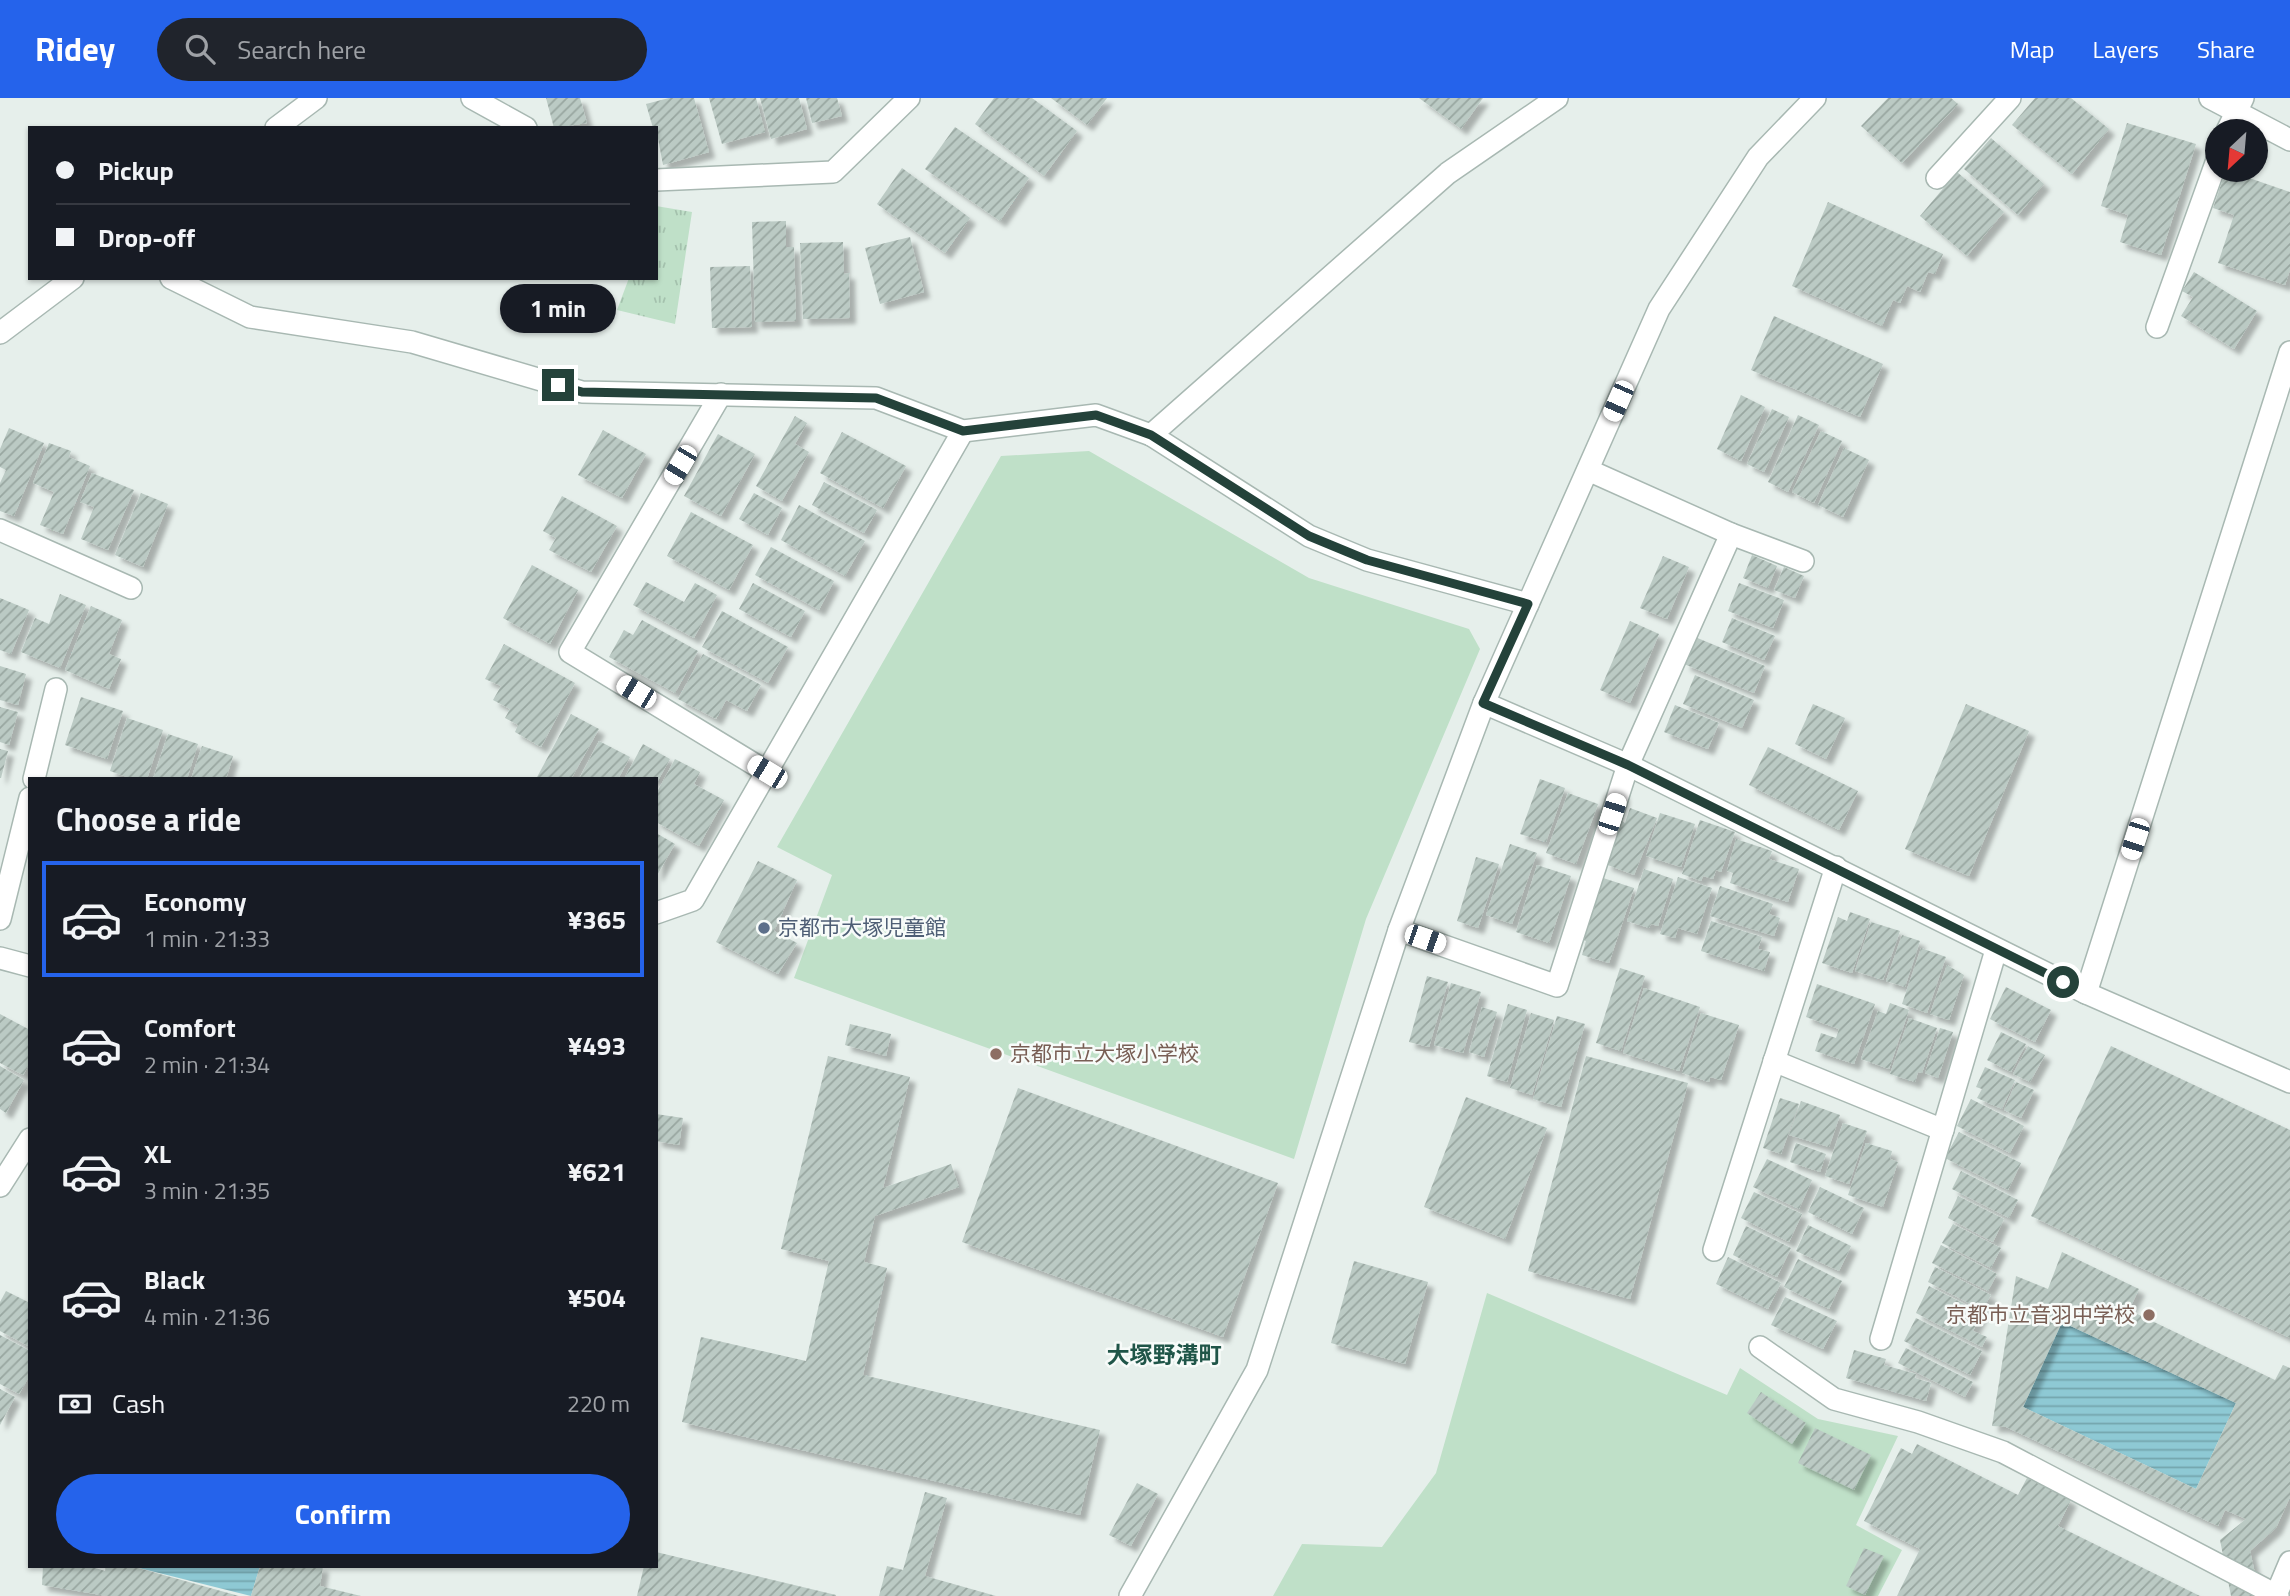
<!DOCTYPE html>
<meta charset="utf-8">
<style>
:root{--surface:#171b24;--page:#20242c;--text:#f1f3f6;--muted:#9ea1a6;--line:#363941;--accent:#2563eb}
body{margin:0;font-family:"Titillium Web","Noto Sans JP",sans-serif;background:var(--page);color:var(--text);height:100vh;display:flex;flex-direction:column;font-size:26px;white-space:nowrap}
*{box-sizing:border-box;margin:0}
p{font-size:23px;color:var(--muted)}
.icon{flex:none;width:38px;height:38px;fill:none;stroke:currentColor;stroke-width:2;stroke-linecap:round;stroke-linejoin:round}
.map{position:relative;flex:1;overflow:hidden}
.details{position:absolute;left:28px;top:679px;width:630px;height:791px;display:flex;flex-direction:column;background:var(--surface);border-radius:0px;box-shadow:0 2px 5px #0004}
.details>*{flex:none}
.banner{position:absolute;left:28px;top:28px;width:630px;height:154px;border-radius:0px;box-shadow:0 2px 5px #0004;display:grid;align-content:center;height:154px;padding:0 28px;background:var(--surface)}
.needle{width:46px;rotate:206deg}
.controls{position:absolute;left:2205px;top:21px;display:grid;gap:14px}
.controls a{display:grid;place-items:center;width:63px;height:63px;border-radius:50%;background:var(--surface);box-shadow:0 2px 5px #0004;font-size:35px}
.end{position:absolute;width:32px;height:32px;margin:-16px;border:9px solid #24423a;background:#fff;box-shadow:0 0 0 4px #fff}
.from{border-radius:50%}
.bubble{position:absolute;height:49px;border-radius:24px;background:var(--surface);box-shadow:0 2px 5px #0004;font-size:23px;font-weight:700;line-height:49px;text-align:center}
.car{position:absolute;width:21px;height:42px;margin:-21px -10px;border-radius:9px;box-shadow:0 0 5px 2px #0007;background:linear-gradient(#fff 24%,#345 0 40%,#fff 0 76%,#345 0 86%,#fff 0)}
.banner b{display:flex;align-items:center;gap:24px;height:66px;font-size:26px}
.banner b+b{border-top:2px solid var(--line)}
.banner i{width:18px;height:18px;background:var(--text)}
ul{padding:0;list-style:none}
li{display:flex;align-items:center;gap:21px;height:116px;margin:0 14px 10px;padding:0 14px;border:4px solid transparent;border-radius:0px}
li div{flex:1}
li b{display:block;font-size:26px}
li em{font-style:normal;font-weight:700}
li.on{border-color:var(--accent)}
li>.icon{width:63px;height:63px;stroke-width:1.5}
h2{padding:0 28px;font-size:32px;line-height:84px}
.pay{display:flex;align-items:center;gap:18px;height:77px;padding:0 28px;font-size:26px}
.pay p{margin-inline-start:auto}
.button{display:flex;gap:14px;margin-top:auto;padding:14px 28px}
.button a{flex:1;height:80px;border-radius:42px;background:var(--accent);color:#fff;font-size:28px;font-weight:700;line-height:80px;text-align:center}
header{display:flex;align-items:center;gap:42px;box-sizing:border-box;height:98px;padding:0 35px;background:var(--accent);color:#fff}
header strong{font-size:33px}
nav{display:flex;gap:38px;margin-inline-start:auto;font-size:24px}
.search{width:490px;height:63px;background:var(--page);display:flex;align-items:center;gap:18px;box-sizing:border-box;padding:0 24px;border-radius:38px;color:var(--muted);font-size:26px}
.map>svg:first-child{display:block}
.grass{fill:url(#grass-tufts)}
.pitch{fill:#bfe0c8}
.water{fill:url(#water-rules)}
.building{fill:url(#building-hatch);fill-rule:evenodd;filter:url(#shadow)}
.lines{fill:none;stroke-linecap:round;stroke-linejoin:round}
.minor-casing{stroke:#a8b8b2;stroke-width:24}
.minor{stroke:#fff;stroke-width:21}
.route{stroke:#24423a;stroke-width:9}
.service-dot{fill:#5c6f8a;stroke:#f7fbf9;stroke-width:2.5}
.education-dot{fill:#8d6e63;stroke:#f7fbf9;stroke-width:2.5}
.labels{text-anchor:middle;stroke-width:5;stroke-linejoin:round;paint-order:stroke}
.service-label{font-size:21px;fill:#4e5e75;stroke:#f7fbf9;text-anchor:start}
.education-label{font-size:21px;fill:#785e54;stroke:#f7fbf9;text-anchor:start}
.neighbourhood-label{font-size:23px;font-weight:bold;fill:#1f5548;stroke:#f7fbf9}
</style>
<header>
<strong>Ridey</strong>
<div class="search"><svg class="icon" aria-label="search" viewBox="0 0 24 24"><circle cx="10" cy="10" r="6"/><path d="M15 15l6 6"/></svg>Search here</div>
<nav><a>Map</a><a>Layers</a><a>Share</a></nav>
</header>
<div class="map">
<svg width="2290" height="1498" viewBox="0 0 2290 1498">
<defs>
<pattern id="grass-tufts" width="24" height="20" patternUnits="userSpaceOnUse" patternTransform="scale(1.75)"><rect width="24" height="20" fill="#bfe0c8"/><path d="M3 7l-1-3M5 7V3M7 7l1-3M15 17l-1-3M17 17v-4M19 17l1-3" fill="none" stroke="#a4c1ad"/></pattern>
<pattern id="water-rules" width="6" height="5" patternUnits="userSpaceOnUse" patternTransform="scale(1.75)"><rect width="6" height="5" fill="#8ec9d4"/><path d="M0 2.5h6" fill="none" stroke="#74a5ad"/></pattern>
<pattern id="building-hatch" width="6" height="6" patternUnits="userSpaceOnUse" patternTransform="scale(1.75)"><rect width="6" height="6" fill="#bbcac4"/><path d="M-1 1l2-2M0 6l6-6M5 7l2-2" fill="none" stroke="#98a6a0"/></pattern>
<filter id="shadow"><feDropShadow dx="6" dy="6" stdDeviation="2" flood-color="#0004"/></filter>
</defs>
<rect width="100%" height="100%" fill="#e6efeb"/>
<path class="grass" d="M656,108L692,114L675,226L617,212L629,180H656Z"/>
<g class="pitch">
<path d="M1089,353L1309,480L1469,531L1480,551L1366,821L1294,1061L794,880L832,777L777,749L1001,358Z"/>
<path d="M1487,1195L1727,1297L1740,1270L1818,1321L1898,1338L1856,1427L1902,1452L1878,1498H1273L1302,1446L1382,1449L1436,1375Z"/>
</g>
<g class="water">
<path d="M2062,1224L2236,1305L2196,1391L2023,1309Z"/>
<path d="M131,1468H260L251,1498Z"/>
</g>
<g class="building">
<path d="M546,0H580L587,25L554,30Z"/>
<path d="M669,0H694L709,54L663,67L656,30H653L646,6Z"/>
<path d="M709,0H756L765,34L722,46Z"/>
<path d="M760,0H799L807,31L771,41Z"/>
<path d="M806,0H837L842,18L812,25Z"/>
<path d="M994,0H1032L1077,33L1044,78L975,26Z"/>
<path d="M1051,0H1107L1087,27Z"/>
<path d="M1419,0H1483L1461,31Z"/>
<path d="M1888,0H1951L1958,6L1902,65L1861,28Z"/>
<path d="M2035,0H2071L2109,31L2072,76L2012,27Z"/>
<path d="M2127,25L2196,46L2161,157L2120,144L2128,117L2101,108Z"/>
<path d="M955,29L1029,80L1000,123L925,71Z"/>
<path d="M1991,40L2044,86L2018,117L1964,71Z"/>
<path d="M902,70L970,120L945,155L877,106Z"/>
<path d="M2226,72L2290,94V172L2285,187L2218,165L2234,117L2213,110Z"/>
<path d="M1957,74L2004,114L1967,158L1920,118Z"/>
<path d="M1828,104L1943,156L1935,176L1928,174L1920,194L1907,188L1900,205L1893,202L1882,228L1792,188Z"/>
<path d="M786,123V149H794L796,223L755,224L752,124Z"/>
<path d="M910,139L924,194L880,206L865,150Z"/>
<path d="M843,144L844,176L849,175L850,220L803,221L800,145Z"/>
<path d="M750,168L752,229L712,230L710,169Z"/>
<path d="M2194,174L2257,213L2234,251L2181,218L2193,199L2182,193Z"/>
<path d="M1774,218L1883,266L1860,319L1751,272Z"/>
<path d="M1741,297L1765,309L1741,363L1717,351Z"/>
<path d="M1772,311L1789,319L1764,374L1747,366Z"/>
<path d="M1798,317L1819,327L1788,394L1768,384Z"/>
<path d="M795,318L807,325L795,346L809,354L782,403L756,388Z"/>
<path d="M9,330L44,345L14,418L0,413V385L6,372L0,369V351Z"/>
<path d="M603,332L646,356L622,400L578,377Z"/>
<path d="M1821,333L1842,343L1814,405L1792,394Z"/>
<path d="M842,334L906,368L883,410L820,375Z"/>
<path d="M718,336L755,356L721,418L684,398Z"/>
<path d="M49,345L71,353L69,359L90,368L63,436L40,427L54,394L33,385Z"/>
<path d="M1844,350L1869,362L1843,419L1818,407Z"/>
<path d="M92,375L134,392L108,452L81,441L94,409L80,404Z"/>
<path d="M824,384L877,412L864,435L812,407Z"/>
<path d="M141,395L168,406L143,469L115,457Z"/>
<path d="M754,395L782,410L768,437L739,421Z"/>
<path d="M562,398L617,428L591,474L549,452L556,440L543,433Z"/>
<path d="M799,407L865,443L845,478L781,442Z"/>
<path d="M691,414L753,447L729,492L667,458Z"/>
<path d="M771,449L834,483L819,512L755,477Z"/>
<path d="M1752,457L1777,468L1768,490L1743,480Z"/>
<path d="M1663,458L1689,469L1667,521L1640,510Z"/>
<path d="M532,467L578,492L550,546L503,520Z"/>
<path d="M1784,469L1804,478L1795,500L1774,492Z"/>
<path d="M646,484L684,504L695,485L717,497L694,540L633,507Z"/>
<path d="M753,485L805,513L791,539L739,511Z"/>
<path d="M1739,485L1784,502L1773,530L1728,513Z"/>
<path d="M60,496L86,507L60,570L21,554L35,520L49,526Z"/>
<path d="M0,500L29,512L11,556L0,552Z"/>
<path d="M91,508L122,522L109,556L121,561L109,591L65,572Z"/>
<path d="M722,513L788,549L768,585L702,549Z"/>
<path d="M1732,520L1775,538L1764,562L1722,544Z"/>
<path d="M642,522L698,553L675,595L609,559L624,532L633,537Z"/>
<path d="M1630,523L1659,536L1630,605L1600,592Z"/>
<path d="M1695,539L1765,568L1754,595L1684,566Z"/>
<path d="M504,546L575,585L541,649L515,634L518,627L505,620L510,611L493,602L501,588L485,581Z"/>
<path d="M703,556L761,587L747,613L726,602L716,621L678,601Z"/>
<path d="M0,568L26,576L18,607L0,602Z"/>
<path d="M1695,577L1754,602L1742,630L1683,606Z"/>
<path d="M81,599L123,613L107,661L65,647Z"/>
<path d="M1813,606L1845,620L1826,661L1795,646Z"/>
<path d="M1966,606L2029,633L1969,778L1905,751Z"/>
<path d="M1675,607L1719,625L1708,651L1664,634Z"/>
<path d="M0,609L18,614L9,647L0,644Z"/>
<path d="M571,616L599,631L571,681H536Z"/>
<path d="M127,620L163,632L147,681H133L110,673Z"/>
<path d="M168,636L198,646L187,681H153Z"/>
<path d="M599,643L630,659L618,681H579Z"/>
<path d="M643,646L670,661L656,686V681H624Z"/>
<path d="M202,648L233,658L226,681H191Z"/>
<path d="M1768,649L1858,693L1839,732L1749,687Z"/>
<path d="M0,651L8,653L1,680H0Z"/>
<path d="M675,661L700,674L694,686L724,702L699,748L656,724V696Z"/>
<path d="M1540,681L1565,690L1546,744L1520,736Z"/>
<path d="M1568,695L1598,706L1576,766L1546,755Z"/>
<path d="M1630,710L1657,720L1634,777L1605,766L1622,723L1625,725Z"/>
<path d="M1660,715L1695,726L1681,769L1646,758Z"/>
<path d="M1700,722L1735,734L1721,774L1716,772L1713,781L1703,778L1701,783L1682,776Z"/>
<path d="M656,735L675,746L656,779Z"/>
<path d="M1736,741L1772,753L1769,761L1799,771L1788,804L1730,785L1733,775L1727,773Z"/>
<path d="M1510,746L1537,755L1512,826L1486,817Z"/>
<path d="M1476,759L1499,766L1478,830L1457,823Z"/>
<path d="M758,763L797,782L774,833L797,845L778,876L716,844Z"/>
<path d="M1537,767L1571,778L1549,845L1516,834Z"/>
<path d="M1644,771L1673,781L1658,828L1651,826L1649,830L1627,823Z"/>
<path d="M1600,779L1634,790L1609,865L1582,857L1586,843L1580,841Z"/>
<path d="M1678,779L1712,790L1697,836L1678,830L1675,840L1660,836Z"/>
<path d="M1720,788L1773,806L1769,816L1780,820L1774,838L1710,818Z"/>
<path d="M1850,814L1870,821L1852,875L1822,865L1838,819L1847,823Z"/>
<path d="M1711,823L1762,839L1758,851L1770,854L1764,873L1701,853Z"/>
<path d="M1871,824L1900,833L1883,882L1855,873Z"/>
<path d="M1902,837L1920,843L1905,889L1886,883Z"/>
<path d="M1921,850L1946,859L1927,915L1902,906Z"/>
<path d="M1947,867L1964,877L1949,922L1930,916Z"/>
<path d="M1620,870L1645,878L1621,953L1596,945Z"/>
<path d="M1427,878L1448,884L1429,949L1409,944Z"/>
<path d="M1451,885L1481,894L1463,955L1434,947Z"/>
<path d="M1817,886L1875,906L1854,966L1815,953L1821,935L1836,940L1839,931L1806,919Z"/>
<path d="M2006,889L2051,912L2035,944L1990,921Z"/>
<path d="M1644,890L1700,909L1679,973L1623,955Z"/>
<path d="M1890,905L1909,912L1889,971L1861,961L1878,913L1886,916Z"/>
<path d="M1508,906L1527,912L1507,984L1487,978Z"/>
<path d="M1482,909L1497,914L1484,959L1469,954Z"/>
<path d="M1531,915L1554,922L1532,997L1510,990Z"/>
<path d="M1701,915L1739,927L1721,982L1710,979L1709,984L1682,975Z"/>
<path d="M0,916L30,932V965L23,977L0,965Z"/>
<path d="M1557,918L1585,926L1561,1009L1533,1001Z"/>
<path d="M1909,920L1937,930L1922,975L1918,974L1915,984L1890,976Z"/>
<path d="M850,926L891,936L886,958L845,947Z"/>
<path d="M1940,930L1953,934L1938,980L1925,975Z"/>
<path d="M2001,934L2026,946L2011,974L1987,962Z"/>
<path d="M2028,948L2045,957L2030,984L2013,976Z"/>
<path d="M2111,948L2290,1032V1240L2031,1118Z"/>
<path d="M828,958L910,979L883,1090L951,1066L959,1089L875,1118L864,1164L887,1170L863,1277L1100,1332L1080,1417L682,1324L701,1239L806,1263L829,1163L781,1151Z"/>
<path d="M1586,958L1688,985L1630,1201L1528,1173Z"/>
<path d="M0,968L24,982L6,1015L0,1011Z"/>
<path d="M1985,969L2015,982L2002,1011L1977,1000L1982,991L1976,989Z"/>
<path d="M2016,984L2034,992L2021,1020L2004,1012Z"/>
<path d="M1018,990L1278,1085L1223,1239L962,1144Z"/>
<path d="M1466,999L1547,1030L1505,1141L1424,1109Z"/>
<path d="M1780,1000L1799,1006L1781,1056L1763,1050Z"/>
<path d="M1971,1001L2024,1028L2010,1055L1957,1028Z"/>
<path d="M1801,1003L1840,1017L1829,1049L1789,1037Z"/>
<path d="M656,1016L683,1020L679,1047L656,1043Z"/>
<path d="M1843,1025L1867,1033L1849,1086L1825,1078Z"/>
<path d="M1959,1034L2021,1065L2008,1092L1945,1060Z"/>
<path d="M1796,1045L1826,1056L1820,1074L1790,1064Z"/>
<path d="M1866,1045L1892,1053L1890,1061L1898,1064L1883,1109L1848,1097Z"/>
<path d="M1767,1061L1812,1082L1799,1111L1753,1089Z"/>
<path d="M1961,1073L2018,1102L2009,1120L1952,1091Z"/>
<path d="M1820,1089L1864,1110L1852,1136L1808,1114Z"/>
<path d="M1754,1094L1802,1116L1789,1144L1741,1120Z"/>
<path d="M1958,1098L2004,1121L1993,1144L1948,1120Z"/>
<path d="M1953,1126L2001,1150L1991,1170L1942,1145Z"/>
<path d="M1808,1127L1851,1148L1839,1173L1796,1153Z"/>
<path d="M1746,1128L1791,1150L1777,1179L1733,1157Z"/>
<path d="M1941,1147L1997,1176L1988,1193L1932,1165Z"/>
<path d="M2062,1154L2139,1191L2129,1212L2275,1282L2283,1267L2290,1270V1399L2276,1430L2250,1453L2260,1498H2231L2220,1442L2246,1421L2225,1412L2218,1428L2006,1329L1992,1328L2016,1178L2048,1191ZM2062,1224L2236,1305L2196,1391L2023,1309Z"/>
<path d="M1728,1159L1781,1185L1768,1211L1716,1186Z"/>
<path d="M1798,1161L1842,1183L1829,1211L1784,1189Z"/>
<path d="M1354,1163L1428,1184L1405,1266L1331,1245Z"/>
<path d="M1935,1169L1991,1197L1982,1212L1928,1184Z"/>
<path d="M1929,1188L1982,1215L1973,1233L1987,1239L1982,1249L1916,1215Z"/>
<path d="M6,1193L30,1205V1249L0,1233V1204Z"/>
<path d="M1785,1199L1837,1223L1823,1251L1771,1227Z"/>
<path d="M1916,1220L1982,1253L1970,1277L1904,1243Z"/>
<path d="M0,1237L30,1253V1277L19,1296L0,1286Z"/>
<path d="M1906,1250L1973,1284L1965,1299L1898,1265Z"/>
<path d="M1854,1252L1886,1261L1884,1267L1916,1276L1915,1280L1931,1285L1926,1303L1846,1280Z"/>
<path d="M0,1291L15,1299L0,1327Z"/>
<path d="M1761,1294L1806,1325L1792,1346L1747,1315Z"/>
<path d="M1815,1330L1871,1357L1854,1392L1798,1365Z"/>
<path d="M1917,1346L2018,1397L2027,1380L2071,1402L2058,1428L2200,1498H1897L1920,1451L1864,1423L1901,1350L1912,1356Z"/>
<path d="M1137,1385L1158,1396L1131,1448L1109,1437Z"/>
<path d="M925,1394L947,1400L925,1478L996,1498H879L887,1468L903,1472Z"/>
<path d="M1864,1450L1884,1458L1865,1497L1846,1488Z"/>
<path d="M656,1454L836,1497V1498H637L644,1468H656Z"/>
<path d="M43,1468H89L105,1473L106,1468H131L239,1498H107L42,1487Z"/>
<path d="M260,1468H323L320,1488L361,1498H251Z"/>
</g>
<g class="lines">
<g class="minor-casing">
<g id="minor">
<path d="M472,0L526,30"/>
<path d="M2210,0L2290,42"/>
<path d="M276,30L316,0"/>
<path d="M2227,33L2243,0"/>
<path d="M1937,80L2010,0"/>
<path d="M656,82L833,74L909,0"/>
<path d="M171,180L250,219L412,244L582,294L876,300L963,333L1096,317L1151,337L1309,438L1367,462L1528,506"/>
<path d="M2157,229L2217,62"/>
<path d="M0,235L73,180"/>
<path d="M721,296L570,554L767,674"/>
<path d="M1151,337L1448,75L1557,0"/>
<path d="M1588,372L1731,436L1803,463"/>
<path d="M0,432L131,490"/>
<path d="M1484,605L1628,667L2086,895L2290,984"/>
<path d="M34,681L56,591"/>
<path d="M656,815L693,802L963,333"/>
<path d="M0,821L30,700"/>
<path d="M1399,832L1557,888L1628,667L1731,436"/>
<path d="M0,860L30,868"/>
<path d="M2086,895L2290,254"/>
<path d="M1774,963L1943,1032"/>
<path d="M0,1088L30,1041"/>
<path d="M1714,1152L1836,769"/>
<path d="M1881,1241L1996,852"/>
<path d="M1760,1249L1834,1301L1918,1324L2003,1354L2278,1498"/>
<path d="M2276,1497L2290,1464"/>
<path d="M1130,1498L1257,1272L1399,832L1484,605L1659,211L1758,59L1815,0"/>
</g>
</g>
<use href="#minor" class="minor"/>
</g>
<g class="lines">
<path class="route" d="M558,287L582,294L876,300L963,333L1096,317L1151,337L1309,438L1367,462L1528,506L1483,605L1628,667L2063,884"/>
</g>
<circle class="service-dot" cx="764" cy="830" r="7"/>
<g class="education-dot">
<circle cx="996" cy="956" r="7"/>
<circle cx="2149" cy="1217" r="7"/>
</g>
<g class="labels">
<g class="service-label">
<text x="778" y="837">京都市大塚児童館</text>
</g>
<g class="education-label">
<text x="1010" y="963">京都市立大塚小学校</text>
<text x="2135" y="1224" text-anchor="end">京都市立音羽中学校</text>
</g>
<g class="neighbourhood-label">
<text x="1164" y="1265">大塚野溝町</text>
</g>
</g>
</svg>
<div class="controls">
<a><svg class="needle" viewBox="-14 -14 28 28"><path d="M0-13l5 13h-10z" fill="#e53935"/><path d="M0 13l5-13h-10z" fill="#9ea1a6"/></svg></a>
</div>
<i class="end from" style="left:2063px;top:884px"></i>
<i class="end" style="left:558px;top:287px"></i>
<div class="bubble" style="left:500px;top:186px;width:116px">1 min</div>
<i class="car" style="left:1618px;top:303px;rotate:204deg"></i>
<i class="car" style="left:680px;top:367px;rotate:211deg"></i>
<i class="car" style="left:636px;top:594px;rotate:301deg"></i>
<i class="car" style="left:767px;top:674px;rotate:301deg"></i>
<i class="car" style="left:1612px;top:716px;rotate:18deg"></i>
<i class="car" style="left:2135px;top:741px;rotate:198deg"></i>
<i class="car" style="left:1425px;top:841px;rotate:109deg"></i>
<div class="banner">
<b><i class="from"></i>Pickup</b>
<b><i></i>Drop-off</b>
</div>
<section class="details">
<h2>Choose a ride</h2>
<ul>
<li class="on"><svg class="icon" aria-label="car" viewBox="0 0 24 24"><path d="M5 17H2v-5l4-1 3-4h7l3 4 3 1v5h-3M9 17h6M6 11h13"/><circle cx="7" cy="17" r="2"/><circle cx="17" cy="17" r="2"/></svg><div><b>Economy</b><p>1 min · 21:33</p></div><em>¥365</em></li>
<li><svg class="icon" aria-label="car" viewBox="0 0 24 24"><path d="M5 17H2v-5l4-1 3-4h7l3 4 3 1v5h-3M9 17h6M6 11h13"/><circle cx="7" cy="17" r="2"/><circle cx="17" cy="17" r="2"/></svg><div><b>Comfort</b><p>2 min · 21:34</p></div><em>¥493</em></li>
<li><svg class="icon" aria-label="car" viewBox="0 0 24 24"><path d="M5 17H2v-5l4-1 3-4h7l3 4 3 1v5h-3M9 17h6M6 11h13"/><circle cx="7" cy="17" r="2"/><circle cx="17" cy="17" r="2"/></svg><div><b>XL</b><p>3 min · 21:35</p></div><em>¥621</em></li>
<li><svg class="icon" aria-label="car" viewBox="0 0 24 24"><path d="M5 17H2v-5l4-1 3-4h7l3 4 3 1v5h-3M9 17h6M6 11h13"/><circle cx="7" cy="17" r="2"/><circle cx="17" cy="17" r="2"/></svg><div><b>Black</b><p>4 min · 21:36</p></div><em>¥504</em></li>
</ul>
<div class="pay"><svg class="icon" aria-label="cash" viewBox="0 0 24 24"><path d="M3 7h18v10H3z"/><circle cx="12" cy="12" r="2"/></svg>Cash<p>220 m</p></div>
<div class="button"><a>Confirm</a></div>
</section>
</div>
